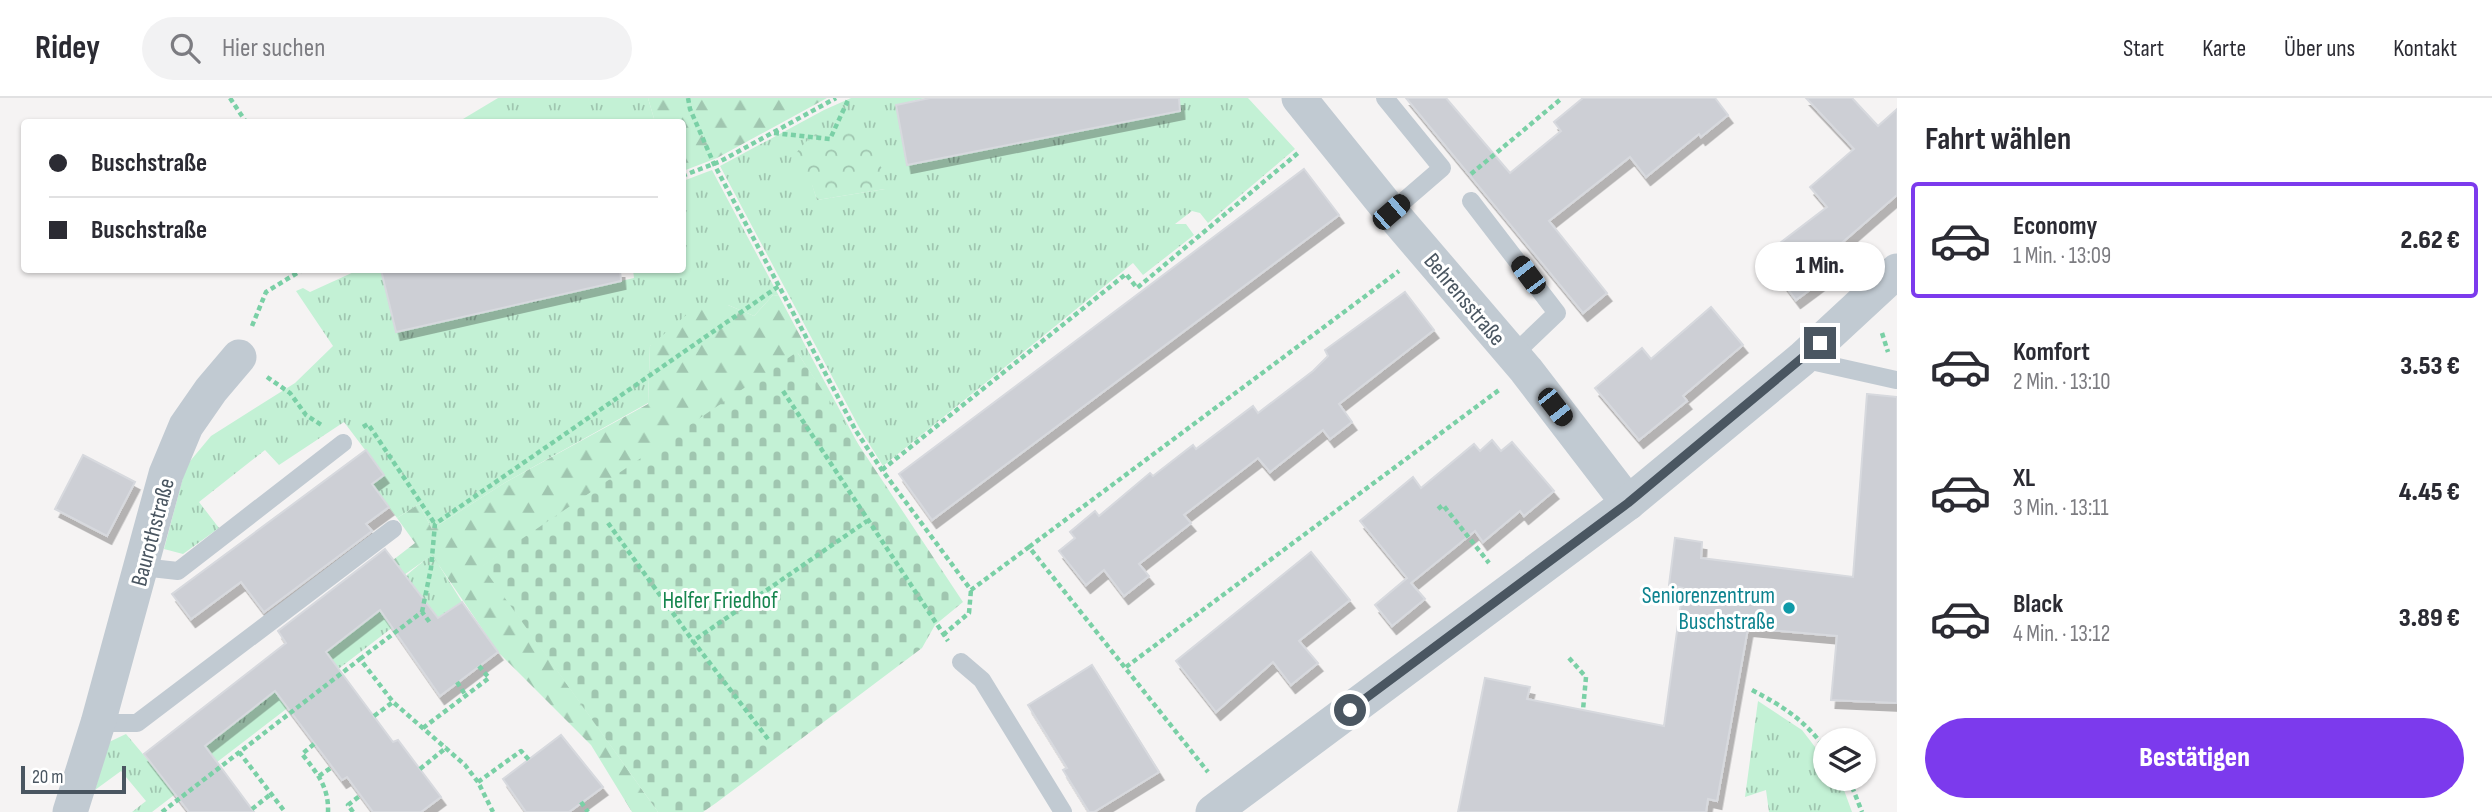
<!DOCTYPE html>
<html lang="de">
<meta charset="utf-8">
<style>
:root{--surface:#fff;--page:#f2f2f3;--text:#2b2b33;--muted:#7c7c81;--line:#e1e1e2;--accent:#7c3aed}
body{margin:0;font-family:"Sofia Sans Condensed",sans-serif;background:var(--page);color:var(--text);height:100vh;display:flex;flex-direction:column;font-size:26px;white-space:nowrap}
*{box-sizing:border-box;margin:0}
p{font-size:23px;color:var(--muted)}
.icon{flex:none;width:38px;height:38px;fill:none;stroke:currentColor;stroke-width:2;stroke-linecap:round;stroke-linejoin:round}
.map{position:relative;flex:1;overflow:hidden}
.details{display:flex;flex-direction:column;background:var(--surface);width:595px}
.details>*{flex:none}
.guide{position:absolute;left:21px;top:21px;width:665px;height:154px;border-radius:7px;box-shadow:0 2px 5px #0004;display:grid;align-content:center;height:154px;padding:0 28px;background:var(--surface)}
.tools{position:absolute;left:1813px;top:630px;display:grid;gap:14px}
.tools a{display:grid;place-items:center;width:63px;height:63px;border-radius:50%;background:var(--surface);box-shadow:0 2px 5px #0004;font-size:35px}
.scale{position:absolute;left:21px;bottom:18px;width:105px;box-sizing:border-box;padding-left:7px;border:4px solid #4a5661;border-top:0;font-size:19px;line-height:24px;white-space:nowrap;color:#4a5661;-webkit-text-stroke:5px #fff;paint-order:stroke}
.end{position:absolute;width:32px;height:32px;margin:-16px;border:9px solid #4a5661;background:#fff;box-shadow:0 0 0 4px #fff}
.from{border-radius:50%}
.bubble{position:absolute;height:49px;border-radius:24px;background:var(--surface);box-shadow:0 2px 5px #0004;font-size:23px;font-weight:800;line-height:49px;text-align:center}
.car{position:absolute;width:21px;height:42px;margin:-21px -10px;border-radius:9px;box-shadow:0 0 5px 2px #0007;background:linear-gradient(#222 24%,#8ab4d8 0 40%,#222 0 76%,#8ab4d8 0 86%,#222 0)}
.guide b{display:flex;align-items:center;gap:24px;height:66px;font-size:26px}
.guide b+b{border-top:2px solid var(--line)}
.guide i{width:18px;height:18px;background:var(--text)}
ul{padding:0;list-style:none}
li{display:flex;align-items:center;gap:21px;height:116px;margin:0 14px 10px;padding:0 14px;border:4px solid transparent;border-radius:7px}
li div{flex:1}
li b{display:block;font-size:26px}
li em{font-style:normal;font-weight:800}
li.current{border-color:var(--accent)}
li>.icon{width:63px;height:63px;stroke-width:1.5}
h2{padding:0 28px;font-size:32px;line-height:84px}
.action{display:flex;gap:14px;margin-top:auto;padding:14px 28px}
.action a{flex:1;height:80px;border-radius:42px;background:var(--accent);color:#fff;font-size:28px;font-weight:800;line-height:80px;text-align:center}
header{display:flex;align-items:center;gap:42px;box-sizing:border-box;height:98px;padding:0 35px;background:var(--surface);border-bottom:2px solid var(--line)}
header strong{font-size:33px}
nav{display:flex;gap:38px;margin-inline-start:auto;font-size:24px}
.search{width:490px;height:63px;background:var(--page);display:flex;align-items:center;gap:18px;box-sizing:border-box;padding:0 24px;border-radius:38px;color:var(--muted);font-size:26px}
main{display:flex;flex:1;min-height:0}
.map>svg:first-child{display:block}
.grass{fill:url(#grass-tufts);fill-rule:evenodd}
.forest{fill:url(#forest-firs)}
.cemetery{fill:url(#cemetery-stones)}
.park{fill:url(#park-crowns)}
.building{fill:#cdcfd5;stroke:#d7d9de;stroke-width:2;filter:url(#shadow)}
.lines{fill:none;stroke-linecap:round;stroke-linejoin:round}
.path{stroke:#7ad0a6;stroke-width:4.5;stroke-dasharray:5 3.5;stroke-linecap:butt}
.service{stroke:#c1cad2;stroke-width:18}
.minor{stroke:#c1cad2;stroke-width:35}
.route{stroke:#4a5661;stroke-width:9}
.culture-dot{fill:#0f9aa8;stroke:#fff;stroke-width:2.5}
.labels{text-anchor:middle;stroke-width:6;stroke-linejoin:round;paint-order:stroke}
.street-label{font-size:23px;fill:#4a5661;stroke:#fff}
.culture-label{font-size:23px;fill:#0d838f;stroke:#fff;text-anchor:end}
.park-label{font-size:23px;fill:#17864f;stroke:#fff}
</style>
<header>
<strong>Ridey</strong>
<div class="search"><svg class="icon" aria-label="search" viewBox="0 0 24 24"><circle cx="10" cy="10" r="6"/><path d="M15 15l6 6"/></svg>Hier suchen</div>
<nav><a>Start</a><a>Karte</a><a>Über uns</a><a>Kontakt</a></nav>
</header>
<main>
<div class="map">
<svg width="1897" height="714" viewBox="0 0 1897 714">
<defs>
<pattern id="grass-tufts" width="24" height="20" patternUnits="userSpaceOnUse" patternTransform="scale(1.75)"><rect width="24" height="20" fill="#c3f1d5"/><path d="M3 7l-1-3M5 7V3M7 7l1-3M15 17l-1-3M17 17v-4M19 17l1-3" fill="none" stroke="#a0c6b0"/></pattern>
<pattern id="forest-firs" width="22" height="20" patternUnits="userSpaceOnUse" patternTransform="scale(1.75)"><rect width="22" height="20" fill="#c3f1d5"/><path d="M5 1l3.5 6h-7zM16 11l3.5 6h-7z" fill="#a0c6b0"/></pattern>
<pattern id="cemetery-stones" width="16" height="16" patternUnits="userSpaceOnUse" patternTransform="scale(1.75)"><rect width="16" height="16" fill="#c3f1d5"/><path d="M2 7V4a2 2 0 0 1 4 0v3zM10 15v-3a2 2 0 0 1 4 0v3z" fill="#a0c6b0"/></pattern>
<pattern id="park-crowns" width="20" height="18" patternUnits="userSpaceOnUse" patternTransform="scale(1.75)"><rect width="20" height="18" fill="#c3f1d5"/><path d="M2 6a3 3 0 1 1 6 0M12 15a3 3 0 1 1 6 0" fill="none" stroke="#a0c6b0"/></pattern>
<filter id="shadow"><feDropShadow dx="4.5" dy="8" stdDeviation="0" flood-color="#0004"/></filter>
</defs>
<rect width="100%" height="100%" fill="#f5f3f3"/>
<g class="grass">
<path d="M498,0H648L655,24H458Z"/>
<path d="M851,0H925L896,7L908,67L1152,19L1148,0H1248L1295,51L1208,125L1200,115L1192,113L1175,126H1186L1194,137L1143,177L1133,165L883,368L860,331L720,68L824,12ZM812,86L885,91L817,102Z"/>
<path d="M712,72L779,198L773,197L754,218L728,207L650,248L648,305L506,384L432,431L419,406L397,420L372,386L384,377L344,324L279,367L265,352L199,404L219,430L183,456L164,451L186,368L211,338L295,285L333,248L296,193L303,190L310,194L356,173V172H395L383,177L396,234L634,180L633,172H682L683,83Z"/>
<path d="M806,249L865,359L797,254Z"/>
<path d="M432,456L462,504L436,522L423,506L152,714H132L146,703L121,673L95,692L109,644L126,636L163,680Z"/>
<path d="M1758,603L1802,632L1825,662V681H1839L1841,684L1852,714H1769L1766,692L1745,699Z"/>
</g>
<g class="forest">
<path d="M648,0H827L717,60L683,73L682,24H655Z"/>
<path d="M773,197L779,198L806,249L483,468L658,714H632L591,647L498,554L432,457L404,477L393,462L415,445L397,420L419,406L432,431L506,384L648,306L650,248L698,207H728L754,218Z"/>
</g>
<path class="cemetery" d="M797,254L963,504L935,527L922,550L716,705L703,714H658L482,468Z"/>
<path class="park" d="M853,26L870,40L883,74L885,91L817,102L812,87L803,85L791,61C815,32 817,32 853,26Z"/>
<g class="building">
<path d="M930,0H1179L1180,13L907,67L896,7Z"/>
<path d="M1406,0H1446L1510,75L1561,33L1554,24L1583,0H1715L1728,17L1701,39L1699,36L1646,79L1630,59L1549,123L1607,195L1583,215Z"/>
<path d="M1806,0H1852L1878,28L1897,11V97L1821,163L1831,176L1796,202L1763,158L1827,109L1810,89L1854,51Z"/>
<path d="M1304,71L1339,117L932,422L899,376Z"/>
<path d="M381,172H620L621,183L396,234Z"/>
<path d="M1405,194L1434,232L1339,306L1352,324L1330,341L1323,332L1270,374L1258,360L1184,417L1191,425L1139,466L1149,478L1124,498L1104,472L1086,487L1059,453L1075,440L1070,434L1095,413L1099,418L1150,375L1153,378L1193,347L1196,351L1253,308L1258,315L1313,273L1328,258L1325,252Z"/>
<path d="M1711,209L1743,247L1683,298L1687,303L1639,342L1595,290L1642,250L1651,261Z"/>
<path d="M1867,296L1897,299V605L1831,602L1837,538L1748,530L1717,703L1708,701L1706,714H1458L1485,580L1530,589L1527,601L1664,628L1683,490L1669,487L1675,440L1702,444L1701,460L1853,479Z"/>
<path d="M1492,342L1501,353L1512,344L1554,393L1524,418L1520,413L1483,444L1475,433L1411,485L1425,501L1392,528L1375,507L1407,480L1360,423L1413,379L1421,390L1474,346L1480,353Z"/>
<path d="M366,352L384,377L372,386L389,409L366,426L372,433L264,514L241,484L191,521L172,496Z"/>
<path d="M83,357L135,384L107,438L55,411Z"/>
<path d="M385,451L438,520L462,504L498,554L440,598L380,512L326,554L393,644L398,642L441,699L421,714H373L347,679L342,682L275,593L205,648L254,714H189L144,656L286,545L278,533Z"/>
<path d="M1311,454L1350,502L1299,543L1318,565L1291,587L1273,564L1216,614L1176,563Z"/>
<path d="M1092,567L1159,674L1094,714H1089L1063,672L1067,670L1028,607Z"/>
<path d="M561,637L603,689L569,714H526L503,681Z"/>
</g>
<g class="lines">
<g class="path">
<path d="M230,0L246,24"/>
<path d="M688,0L690,11L714,66L856,333L882,372L971,492L1029,449L1208,674"/>
<path d="M774,35L830,41L849,0"/>
<path d="M1471,76L1562,0"/>
<path d="M682,78L719,64L836,0"/>
<path d="M252,228L266,194L302,172"/>
<path d="M1882,235L1888,254"/>
<path d="M267,279L290,295L306,317L323,328"/>
<path d="M783,293L948,543"/>
<path d="M363,329L368,326L435,426"/>
<path d="M882,372L1126,176L1137,190L1298,55"/>
<path d="M1438,411L1443,407L1489,465"/>
<path d="M608,425L693,543"/>
<path d="M1029,449L1399,173"/>
<path d="M422,514L431,470L435,426L779,188"/>
<path d="M943,537L969,515L971,492"/>
<path d="M1569,560L1586,579L1583,612"/>
<path d="M360,561L422,514L431,526"/>
<path d="M1126,569L1499,292"/>
<path d="M457,584L466,598"/>
<path d="M1752,592C1784,609 1803,621 1825,650"/>
<path d="M374,618L393,604"/>
<path d="M423,630L489,580L479,568"/>
<path d="M768,641L693,543L867,423"/>
<path d="M314,646L302,656C317,675 329,689 328,714"/>
<path d="M239,654L285,714"/>
<path d="M420,671L447,649"/>
<path d="M319,678L332,669"/>
<path d="M1849,681L1862,714"/>
<path d="M478,684L521,653L529,662"/>
<path d="M581,704L588,714"/>
<path d="M252,711L271,696"/>
<path d="M162,714L360,561L393,604L465,667L478,684L493,714"/>
<path d="M353,714L348,707L361,697"/>
</g>
<g class="service">
<path d="M1385,0L1442,70L1391,114"/>
<path d="M1471,103L1557,215L1513,257"/>
<path d="M1802,261L1896,282"/>
<path d="M142,469L178,473L343,345"/>
<path d="M961,564L982,582L1063,714"/>
<path d="M98,625H137L393,431"/>
</g>
<g class="minor">
<path d="M1299,0L1391,114L1526,272L1628,405"/>
<path d="M70,714L98,625L166,376L186,328L211,292L239,259"/>
<path d="M1213,714L1628,405L1802,261L1897,173"/>
</g>
</g>
<g class="lines">
<path class="route" d="M1350,612L1628,405L1820,245"/>
</g>
<circle class="culture-dot" cx="1789" cy="510" r="7"/>
<g class="labels">
<g class="street-label">
<text transform="translate(1465 201) rotate(50)" y="8">Behrensstraße</text>
<text transform="translate(152 434) rotate(-75)" y="8">Baurothstraße</text>
</g>
<g class="culture-label">
<text x="1775" y="505">Seniorenzentrum<tspan x="1775" dy="26">Buschstraße</tspan></text>
</g>
<g class="park-label">
<text x="720" y="510">Helfer Friedhof</text>
</g>
</g>
</svg>
<div class="tools">
<a><svg class="icon" aria-label="layers" viewBox="0 0 24 24"><path d="M12 4l9 5-9 5-9-5zM3 14l9 5 9-5"/></svg></a>
</div>
<div class="scale">20 m</div>
<i class="end from" style="left:1350px;top:612px"></i>
<i class="end" style="left:1820px;top:245px"></i>
<div class="bubble" style="left:1755px;top:144px;width:130px">1 Min.</div>
<i class="car" style="left:1391px;top:114px;rotate:49deg"></i>
<i class="car" style="left:1528px;top:177px;rotate:323deg"></i>
<i class="car" style="left:1555px;top:309px;rotate:142deg"></i>
<div class="guide">
<b><i class="from"></i>Buschstraße</b>
<b><i></i>Buschstraße</b>
</div>
</div>
<section class="details">
<h2>Fahrt wählen</h2>
<ul>
<li class="current"><svg class="icon" aria-label="car" viewBox="0 0 24 24"><path d="M5 17H2v-5l4-1 3-4h7l3 4 3 1v5h-3M9 17h6M6 11h13"/><circle cx="7" cy="17" r="2"/><circle cx="17" cy="17" r="2"/></svg><div><b>Economy</b><p>1 Min. · 13:09</p></div><em>2.62 €</em></li>
<li><svg class="icon" aria-label="car" viewBox="0 0 24 24"><path d="M5 17H2v-5l4-1 3-4h7l3 4 3 1v5h-3M9 17h6M6 11h13"/><circle cx="7" cy="17" r="2"/><circle cx="17" cy="17" r="2"/></svg><div><b>Komfort</b><p>2 Min. · 13:10</p></div><em>3.53 €</em></li>
<li><svg class="icon" aria-label="car" viewBox="0 0 24 24"><path d="M5 17H2v-5l4-1 3-4h7l3 4 3 1v5h-3M9 17h6M6 11h13"/><circle cx="7" cy="17" r="2"/><circle cx="17" cy="17" r="2"/></svg><div><b>XL</b><p>3 Min. · 13:11</p></div><em>4.45 €</em></li>
<li><svg class="icon" aria-label="car" viewBox="0 0 24 24"><path d="M5 17H2v-5l4-1 3-4h7l3 4 3 1v5h-3M9 17h6M6 11h13"/><circle cx="7" cy="17" r="2"/><circle cx="17" cy="17" r="2"/></svg><div><b>Black</b><p>4 Min. · 13:12</p></div><em>3.89 €</em></li>
</ul>
<div class="action"><a>Bestätigen</a></div>
</section>
</main>
